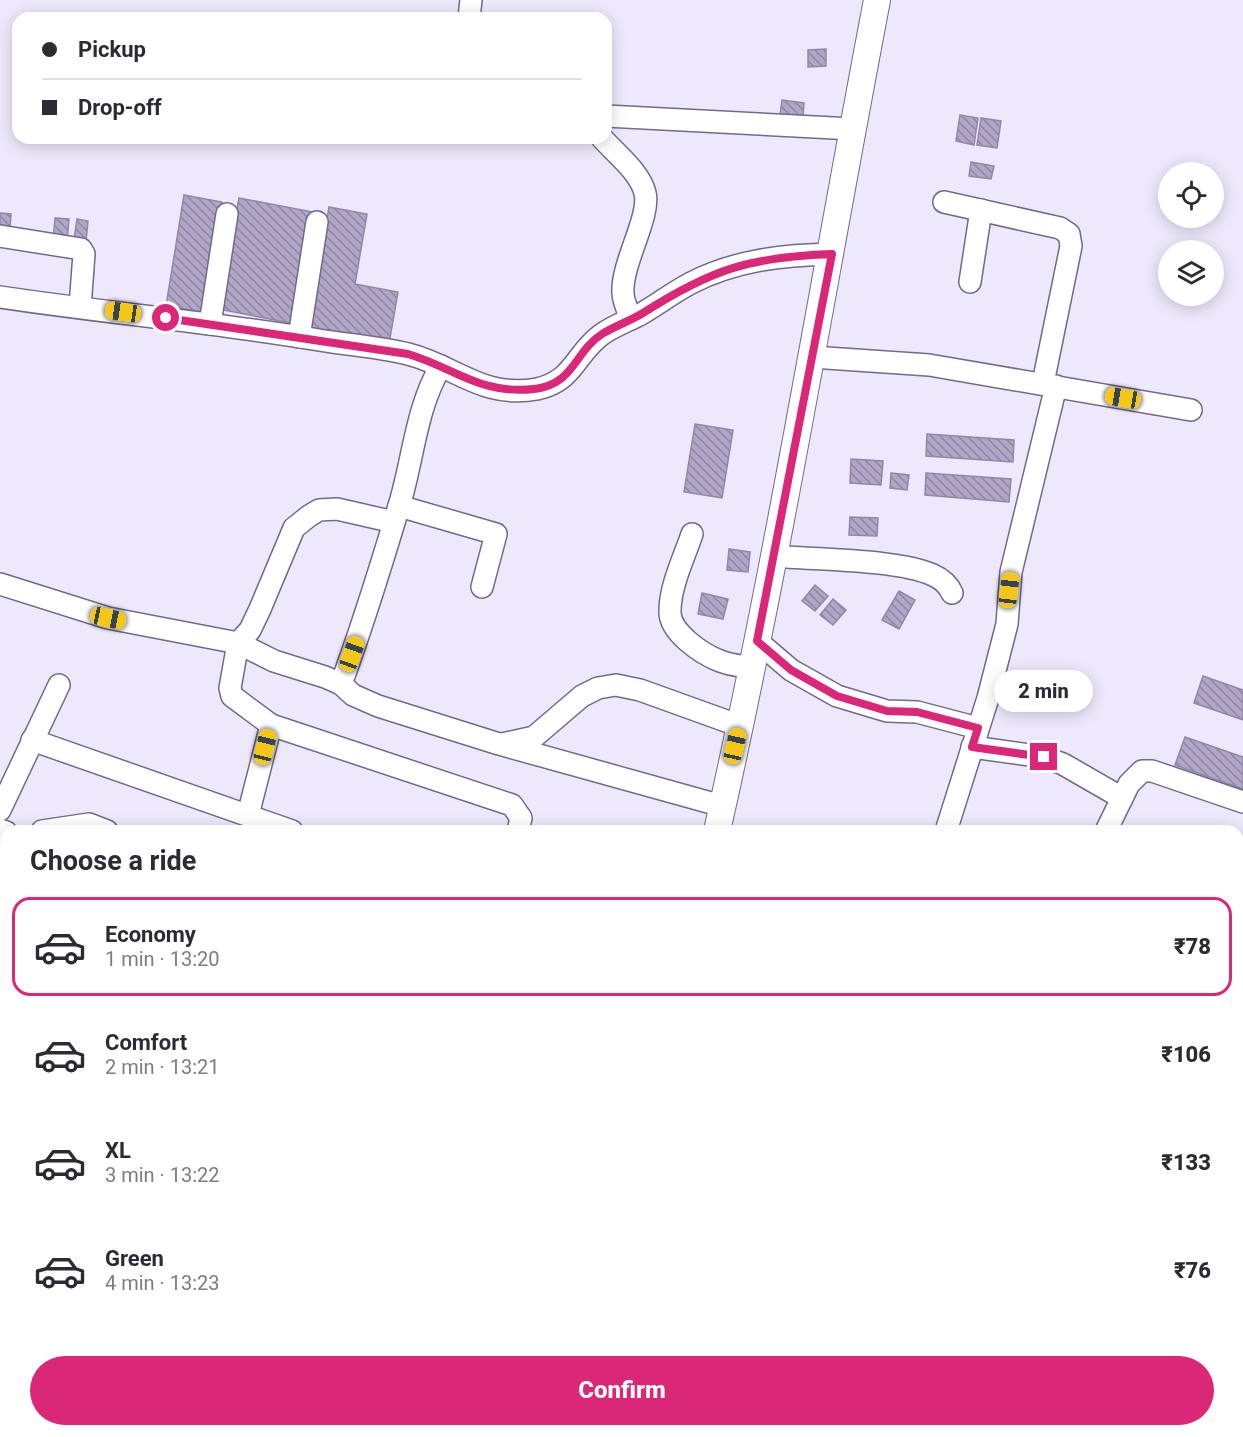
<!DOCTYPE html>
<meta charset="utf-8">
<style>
:root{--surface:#fff;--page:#f2f2f3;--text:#2b2b33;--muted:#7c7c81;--line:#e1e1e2;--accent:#db2777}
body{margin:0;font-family:Roboto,sans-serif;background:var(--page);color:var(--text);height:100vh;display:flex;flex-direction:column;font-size:22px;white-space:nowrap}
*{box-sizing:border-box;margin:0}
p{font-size:20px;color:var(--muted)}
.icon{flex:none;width:33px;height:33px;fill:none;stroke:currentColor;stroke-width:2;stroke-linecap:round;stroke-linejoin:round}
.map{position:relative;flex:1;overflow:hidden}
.details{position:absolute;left:0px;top:825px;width:1244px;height:612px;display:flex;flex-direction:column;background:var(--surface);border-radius:18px 18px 0 0;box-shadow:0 3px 15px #0003}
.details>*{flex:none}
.hud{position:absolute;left:12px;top:12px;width:600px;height:132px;border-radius:18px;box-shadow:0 3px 15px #0003;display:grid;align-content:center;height:132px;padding:0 30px;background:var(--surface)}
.buttons{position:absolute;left:1158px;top:162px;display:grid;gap:12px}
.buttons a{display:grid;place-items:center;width:66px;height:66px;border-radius:50%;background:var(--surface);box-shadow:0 3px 15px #0003;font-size:30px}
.end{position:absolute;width:27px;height:27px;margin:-14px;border:8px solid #db2777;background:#fff;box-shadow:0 0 0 3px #fff}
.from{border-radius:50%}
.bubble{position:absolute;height:42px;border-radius:21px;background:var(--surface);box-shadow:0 3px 15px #0003;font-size:20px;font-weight:800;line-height:42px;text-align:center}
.car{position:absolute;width:18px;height:36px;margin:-18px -9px;border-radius:8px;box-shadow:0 0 4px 2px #0007;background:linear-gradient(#f5c518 24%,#345 0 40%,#f5c518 0 76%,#345 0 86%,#f5c518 0)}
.hud b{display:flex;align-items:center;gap:21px;height:57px;font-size:22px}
.hud b+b{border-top:2px solid var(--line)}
.hud i{width:15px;height:15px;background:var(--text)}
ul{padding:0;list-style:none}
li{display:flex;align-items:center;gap:18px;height:99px;margin:0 12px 9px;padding:0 18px;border:3px solid transparent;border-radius:18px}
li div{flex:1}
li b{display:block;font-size:22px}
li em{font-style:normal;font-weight:800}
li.active{border-color:var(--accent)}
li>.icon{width:54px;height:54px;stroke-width:1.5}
h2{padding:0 30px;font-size:27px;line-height:72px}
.cta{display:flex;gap:12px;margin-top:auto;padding:12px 30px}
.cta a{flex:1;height:69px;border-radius:36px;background:var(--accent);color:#fff;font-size:24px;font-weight:800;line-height:69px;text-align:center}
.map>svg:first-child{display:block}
.building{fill:url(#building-back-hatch);stroke:#9087a6;stroke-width:1.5}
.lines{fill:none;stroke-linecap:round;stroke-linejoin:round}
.minor-casing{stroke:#736988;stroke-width:24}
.major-casing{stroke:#736988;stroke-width:28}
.minor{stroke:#fff;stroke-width:21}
.major{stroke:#fff;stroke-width:26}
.route{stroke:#db2777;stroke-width:8}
</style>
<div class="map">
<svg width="1243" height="1437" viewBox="0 0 1243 1437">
<defs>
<pattern id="building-back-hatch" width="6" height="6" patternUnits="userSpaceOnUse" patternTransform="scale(1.5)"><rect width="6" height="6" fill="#b0a6c7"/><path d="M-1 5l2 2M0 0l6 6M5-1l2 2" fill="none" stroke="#8f86a1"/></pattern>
</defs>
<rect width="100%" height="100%" fill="#eee8fd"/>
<g class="building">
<path d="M826,49V66L808,67V50Z"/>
<path d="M782,100L804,103L803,117L780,115Z"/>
<path d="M960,115L978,118L974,145L956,141Z"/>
<path d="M981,118L1001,121L997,148L977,145Z"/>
<path d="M971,162L994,166L991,179L969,176Z"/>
<path d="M184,195L222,202L204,312L166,306Z"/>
<path d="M239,198L313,212L291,323L218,309Z"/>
<path d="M329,207L367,214L355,284L398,292L389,344L308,330Z"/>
<path d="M0,213L11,214L10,228L0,227Z"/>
<path d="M55,218L69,219L67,242L53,241Z"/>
<path d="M77,219L88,221L86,242L74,240Z"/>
<path d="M695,424L733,430L722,498L684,492Z"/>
<path d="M927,434L1014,440L1013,462L926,456Z"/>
<path d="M851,459L883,461L881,485L850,483Z"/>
<path d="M891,473L909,475L907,490L890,488Z"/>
<path d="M926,473L1011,479L1009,502L925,495Z"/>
<path d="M850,517L878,518L877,536L849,535Z"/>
<path d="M729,549L750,552L748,572L727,570Z"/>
<path d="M815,585L828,596L815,611L802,601Z"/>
<path d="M899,591L915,600L899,629L882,620Z"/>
<path d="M702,593L728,599L723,619L698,614Z"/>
<path d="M833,599L846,610L833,625L820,615Z"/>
<path d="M1203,676L1243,690V720L1194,703Z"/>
<path d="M1185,737L1243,757V789L1175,765Z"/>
<path d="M0,1193L6,1195V1216L0,1214Z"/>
<path d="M163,1431H170L176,1433L175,1437H161Z"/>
<path d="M658,1431H701L714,1437H655Z"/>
</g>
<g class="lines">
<g class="minor-casing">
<g id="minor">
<path d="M469,18L471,0"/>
<path d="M606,116L853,129"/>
<path d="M602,138C615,153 640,172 645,193C651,216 621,264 623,293C623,301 628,311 631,319"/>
<path d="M944,202L1060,228L1069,234L1071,246L1043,383"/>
<path d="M0,236L81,249L84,254L80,307"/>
<path d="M970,282L981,210"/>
<path d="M0,297C106,313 213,322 319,340C349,345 379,347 408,354C456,366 482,399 537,389C574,381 575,354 601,335C613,326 628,321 641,314C658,304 674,292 691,283C736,260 783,255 832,254"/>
<path d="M210,324L227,214"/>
<path d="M299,337L317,222"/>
<path d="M812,357L929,365L1191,410"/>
<path d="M399,506L496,534L482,587"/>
<path d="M692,534C684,558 670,586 670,611C669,632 702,654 720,661C730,665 742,666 752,668"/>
<path d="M774,556C816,560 897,559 933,575C942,579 948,584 952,593"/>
<path d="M0,584L108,618L238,643L250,630L260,609L294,528L309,516L319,510L337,509L394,522"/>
<path d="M757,641L791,670L837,696L887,711L917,712L978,728"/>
<path d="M341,684C363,625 381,566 399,506C413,461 416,407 441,366"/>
<path d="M32,740L292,831"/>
<path d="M502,744L534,737L582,696L598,688L616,685L640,690L740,726"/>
<path d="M972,747L1044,757L1063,764L1122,798"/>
<path d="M0,810L59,685"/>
<path d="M248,815L271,725"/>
<path d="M0,830L6,832"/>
<path d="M42,831L89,824L107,831"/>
<path d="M518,831L521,818L512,805L271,725L232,696L230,688L238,643L274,661L325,677L341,684L353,695L378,706L499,744L722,806"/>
<path d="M946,831L988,698L1007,624L1011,572L1056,386"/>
<path d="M1106,831L1129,784L1142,771H1152L1243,802"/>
<path d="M1238,905L1243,908"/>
<path d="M0,938L6,940"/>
<path d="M1238,1005L1243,1007"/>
<path d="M0,1084L6,1071"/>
<path d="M1238,1106L1243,1108"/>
<path d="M1238,1284L1243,1287"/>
<path d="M0,1340L6,1325"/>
<path d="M1238,1422L1243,1409"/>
<path d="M219,1431L234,1437"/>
<path d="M795,1431L808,1437"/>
<path d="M83,1437L86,1431"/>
<path d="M1136,1437L1138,1431"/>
</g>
</g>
<g class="major-casing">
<g id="major">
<path d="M717,831C779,556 824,277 877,0"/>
<path d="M565,1437L567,1431"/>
</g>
</g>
<use href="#minor" class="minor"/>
<use href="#major" class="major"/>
</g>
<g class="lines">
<path class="route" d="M166,318L408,354C455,368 480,395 534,389C574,385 574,352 602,334C615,326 630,321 643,313C712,269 750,257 832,254L757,641L791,670L837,696L887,711L917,712L978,728L972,747L1044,757"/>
</g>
</svg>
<div class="buttons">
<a><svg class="icon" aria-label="locate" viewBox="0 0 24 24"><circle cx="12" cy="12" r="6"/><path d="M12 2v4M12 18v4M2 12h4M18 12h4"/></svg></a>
<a><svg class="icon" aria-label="layers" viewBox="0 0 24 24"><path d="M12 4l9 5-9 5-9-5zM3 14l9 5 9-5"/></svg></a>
</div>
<i class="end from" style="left:166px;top:318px"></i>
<i class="end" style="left:1044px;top:757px"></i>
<div class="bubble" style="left:994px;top:670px;width:99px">2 min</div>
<i class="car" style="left:123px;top:312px;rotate:278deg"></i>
<i class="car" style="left:1123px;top:398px;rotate:280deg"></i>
<i class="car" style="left:1009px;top:590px;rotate:7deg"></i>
<i class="car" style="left:108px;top:618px;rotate:102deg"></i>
<i class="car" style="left:352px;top:654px;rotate:20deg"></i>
<i class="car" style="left:735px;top:746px;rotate:13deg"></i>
<i class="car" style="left:265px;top:747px;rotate:14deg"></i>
<div class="hud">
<b><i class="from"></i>Pickup</b>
<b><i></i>Drop-off</b>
</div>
<section class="details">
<h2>Choose a ride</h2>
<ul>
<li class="active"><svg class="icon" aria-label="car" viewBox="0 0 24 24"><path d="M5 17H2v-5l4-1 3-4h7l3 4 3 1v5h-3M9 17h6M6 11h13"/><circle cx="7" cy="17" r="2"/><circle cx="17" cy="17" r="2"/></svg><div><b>Economy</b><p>1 min · 13:20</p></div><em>₹78</em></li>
<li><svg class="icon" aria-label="car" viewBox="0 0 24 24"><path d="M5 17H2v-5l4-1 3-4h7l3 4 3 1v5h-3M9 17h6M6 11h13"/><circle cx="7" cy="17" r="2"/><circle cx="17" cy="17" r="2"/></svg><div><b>Comfort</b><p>2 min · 13:21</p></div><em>₹106</em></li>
<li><svg class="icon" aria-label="car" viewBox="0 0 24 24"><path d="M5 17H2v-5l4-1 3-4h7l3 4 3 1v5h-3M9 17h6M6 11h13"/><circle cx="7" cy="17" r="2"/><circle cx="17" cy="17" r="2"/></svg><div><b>XL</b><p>3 min · 13:22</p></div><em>₹133</em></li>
<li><svg class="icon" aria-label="car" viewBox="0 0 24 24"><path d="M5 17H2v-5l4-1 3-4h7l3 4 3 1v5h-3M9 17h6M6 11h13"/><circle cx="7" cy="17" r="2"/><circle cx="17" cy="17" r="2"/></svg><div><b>Green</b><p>4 min · 13:23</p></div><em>₹76</em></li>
</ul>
<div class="cta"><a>Confirm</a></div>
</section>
</div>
